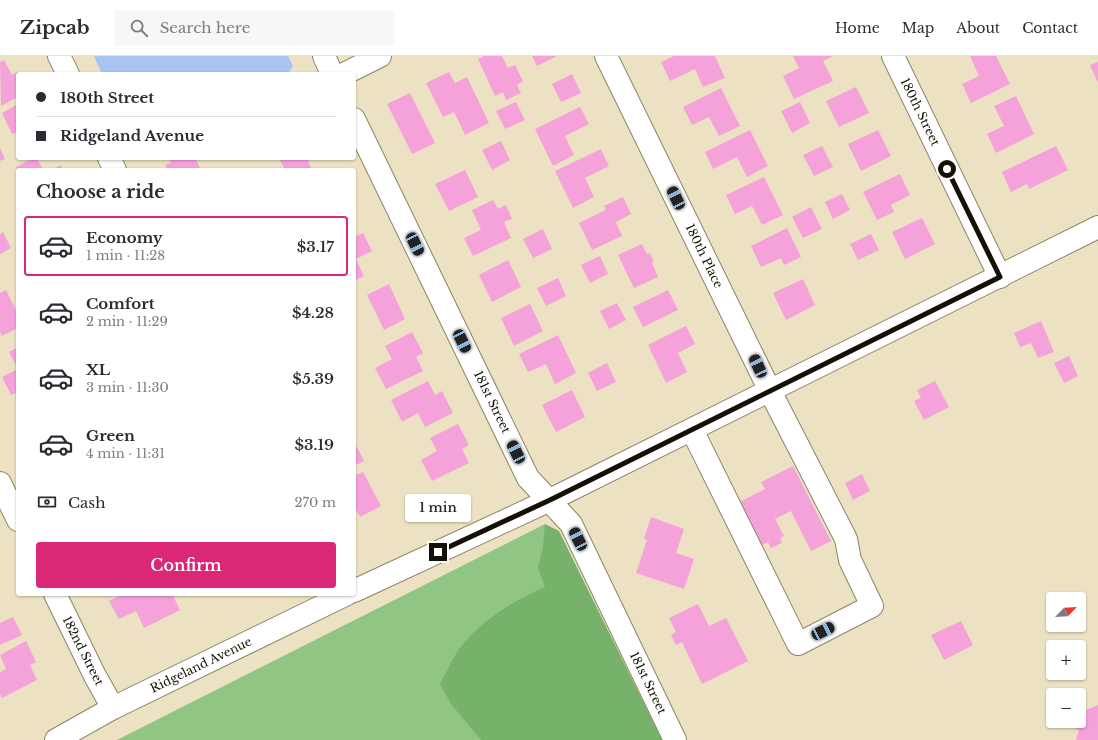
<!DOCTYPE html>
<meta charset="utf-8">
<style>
:root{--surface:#fff;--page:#f7f7f7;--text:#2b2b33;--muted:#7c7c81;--line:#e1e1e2;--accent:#db2777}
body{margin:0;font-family:"Libre Baskerville",serif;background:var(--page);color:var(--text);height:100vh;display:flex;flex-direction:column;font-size:15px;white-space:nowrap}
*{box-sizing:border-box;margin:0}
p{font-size:13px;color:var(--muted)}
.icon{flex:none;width:22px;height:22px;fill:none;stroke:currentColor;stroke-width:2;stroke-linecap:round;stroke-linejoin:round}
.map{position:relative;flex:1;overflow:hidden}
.drawer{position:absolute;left:16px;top:112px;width:340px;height:428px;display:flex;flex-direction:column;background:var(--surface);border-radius:4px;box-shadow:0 1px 3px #0004}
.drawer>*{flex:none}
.top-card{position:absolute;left:16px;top:16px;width:340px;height:88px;border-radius:4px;box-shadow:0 1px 3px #0004;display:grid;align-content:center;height:88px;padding:0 20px;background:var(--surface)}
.needle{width:26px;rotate:65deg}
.controls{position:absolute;left:1046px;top:536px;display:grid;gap:8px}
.controls a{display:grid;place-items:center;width:40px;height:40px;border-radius:4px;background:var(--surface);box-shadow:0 1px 3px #0004;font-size:20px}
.end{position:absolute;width:18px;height:18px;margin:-9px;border:5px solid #141006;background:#fff;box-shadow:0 0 0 2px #fff}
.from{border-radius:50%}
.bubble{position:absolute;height:28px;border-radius:4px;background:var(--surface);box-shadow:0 1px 3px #0004;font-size:13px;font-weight:600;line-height:28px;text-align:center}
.car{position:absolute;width:12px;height:24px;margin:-12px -6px;border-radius:5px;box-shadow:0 0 3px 1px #0007;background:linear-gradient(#222 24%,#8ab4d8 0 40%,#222 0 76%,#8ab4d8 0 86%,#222 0)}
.top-card b{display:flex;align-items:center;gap:14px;height:38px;font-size:15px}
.top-card b+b{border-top:1px solid var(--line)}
.top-card i{width:10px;height:10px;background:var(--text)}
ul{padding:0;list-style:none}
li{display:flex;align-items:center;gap:12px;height:60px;margin:0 8px 6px;padding:0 12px;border:2px solid transparent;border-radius:4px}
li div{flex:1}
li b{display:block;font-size:15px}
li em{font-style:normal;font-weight:600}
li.active{border-color:var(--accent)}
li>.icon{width:36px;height:36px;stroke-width:1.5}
h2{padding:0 20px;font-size:18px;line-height:48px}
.pay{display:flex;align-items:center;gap:10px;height:44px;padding:0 20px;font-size:15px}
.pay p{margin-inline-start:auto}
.cta{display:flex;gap:8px;margin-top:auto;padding:8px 20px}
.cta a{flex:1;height:46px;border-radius:4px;background:var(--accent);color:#fff;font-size:16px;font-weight:600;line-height:46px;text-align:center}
header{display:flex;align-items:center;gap:24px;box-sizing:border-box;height:56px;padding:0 20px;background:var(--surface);border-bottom:1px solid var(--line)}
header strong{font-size:19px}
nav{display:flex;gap:22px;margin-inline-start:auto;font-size:14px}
.search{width:280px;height:36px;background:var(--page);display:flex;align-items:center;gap:10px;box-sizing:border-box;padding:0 14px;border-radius:4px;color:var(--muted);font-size:15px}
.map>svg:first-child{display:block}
.green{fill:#90c584}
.forest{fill:#76b269}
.water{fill:#a8c4f2}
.building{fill:#f5a2da}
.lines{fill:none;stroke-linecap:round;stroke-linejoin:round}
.minor-casing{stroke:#8d8467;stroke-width:24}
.minor{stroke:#fff;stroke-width:22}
.route{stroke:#141006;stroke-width:5}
.labels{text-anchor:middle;stroke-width:3.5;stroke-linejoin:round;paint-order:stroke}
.street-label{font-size:12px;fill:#141006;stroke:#fff}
</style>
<header>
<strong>Zipcab</strong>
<div class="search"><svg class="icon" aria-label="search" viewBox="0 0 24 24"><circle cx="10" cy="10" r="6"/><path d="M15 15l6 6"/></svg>Search here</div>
<nav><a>Home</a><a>Map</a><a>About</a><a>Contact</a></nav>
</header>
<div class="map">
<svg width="1098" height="684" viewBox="0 0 1098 684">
<rect width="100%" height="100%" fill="#ece1c2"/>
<path class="green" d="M545,468L649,684H117Z"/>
<path class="forest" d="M545,468L559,475L662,684H481L451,648L440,628C447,615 454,599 463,588C485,562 515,544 545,531L538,512L543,491Z"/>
<path class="water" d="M94,0H288L293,10L288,18H102Z"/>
<g class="building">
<path d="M484,0H502L508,12L515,9L523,25L517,29L521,37L506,44L503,36L495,40L478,3Z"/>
<path d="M532,0H557L537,10Z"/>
<path d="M674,0H715L725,22L703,31L695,13L670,25L661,6Z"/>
<path d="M793,0H833L823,5L833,25L794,43L783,20L799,12Z"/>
<path d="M970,0H996L1010,28L971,47L962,28L979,20Z"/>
<path d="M4,4L12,19L18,15L19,18L18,41L1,50L0,6Z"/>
<path d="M1098,6V27L1090,9Z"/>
<path d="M449,16L455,27L467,21L489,67L465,79L454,56L443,61L426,27Z"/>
<path d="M572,18L581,37L561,46L552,28Z"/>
<path d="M856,31L869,57L839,71L826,45Z"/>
<path d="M721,32L740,70L719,80L709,61L692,69L683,51Z"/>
<path d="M410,37L435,87L412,98L387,48Z"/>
<path d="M1016,40L1034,78L996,97L987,78L1004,70L994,50Z"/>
<path d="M516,46L525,64L505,73L496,55Z"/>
<path d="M800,46L810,67L792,77L781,55Z"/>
<path d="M18,48V76L12,78L2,57Z"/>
<path d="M580,51L589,68L565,80L574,99L553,110L535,73Z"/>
<path d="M750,74L768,110L747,121L737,101L713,113L705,96Z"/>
<path d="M878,74L891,100L861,115L848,88Z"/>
<path d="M501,85L510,104L492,114L482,94Z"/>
<path d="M822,90L833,111L814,120L803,99Z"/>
<path d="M1056,90L1068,114L1029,133L1027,128L1011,136L1002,116Z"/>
<path d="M0,92L5,103L0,105Z"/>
<path d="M601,93L609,110L585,122L594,141L573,152L555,115Z"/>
<path d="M33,102H37L43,114H17L16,111Z"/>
<path d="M168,102H195L201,114H168L165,109L171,107Z"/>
<path d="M279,102H315L308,105L312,114H285Z"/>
<path d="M61,109L63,114H52Z"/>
<path d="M465,114L478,141L449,155L435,128Z"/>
<path d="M900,118L910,139L891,149L894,156L877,164L863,136Z"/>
<path d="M764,121L783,159L762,169L752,150L735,158L726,139Z"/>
<path d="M842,138L850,154L833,163L825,146Z"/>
<path d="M623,141L631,158L616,166L622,180L592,194L579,167L606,154L604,150Z"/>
<path d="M493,144L498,153L506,149L512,163L504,166L511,182L473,200L464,182L481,174L472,154Z"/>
<path d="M811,151L822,173L803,182L792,161Z"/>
<path d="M922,162L935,188L905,203L892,176Z"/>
<path d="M787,172L801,201L784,209L781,202L761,211L751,190Z"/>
<path d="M543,173L552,193L533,202L523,183Z"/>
<path d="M3,176L11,192L0,198V178Z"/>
<path d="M363,177L372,195L356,203L364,220L354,225V181Z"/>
<path d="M871,178L879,194L858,204L850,188Z"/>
<path d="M642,188L647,198L650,197L654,206L652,207L658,221L634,232L618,199Z"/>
<path d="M600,200L608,218L590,227L581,209Z"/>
<path d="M508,204L521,231L492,246L479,219Z"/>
<path d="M558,222L566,240L546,250L537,232Z"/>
<path d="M803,223L815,249L786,264L773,237Z"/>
<path d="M389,228L405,263L384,274L367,239Z"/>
<path d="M6,234L18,258V272L2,280L0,276V237Z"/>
<path d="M668,234L678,254L643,271L633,251Z"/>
<path d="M617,247L626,264L609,273L600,255Z"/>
<path d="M530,248L543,275L514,290L501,262Z"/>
<path d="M1041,265L1054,296L1038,302L1031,287L1020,291L1014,277Z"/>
<path d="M686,270L695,288L678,297L687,316L666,327L648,289Z"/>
<path d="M412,276L423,297L416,301L423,315L386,333L375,312L392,303L385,290Z"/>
<path d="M558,279L576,317L555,328L546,308L528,316L519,298Z"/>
<path d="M18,291V313L9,296Z"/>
<path d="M1069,300L1078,320L1064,327L1054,307Z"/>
<path d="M607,307L616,326L597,335L588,317Z"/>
<path d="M18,313V336L11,339L2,321Z"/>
<path d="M428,325L435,339L442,335L453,357L425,371L418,357L402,366L391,344Z"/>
<path d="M935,325L949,351L924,364L914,345L921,342L917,334Z"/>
<path d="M572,334L585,361L556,376L542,349Z"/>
<path d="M458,368L469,389L462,393L469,407L432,425L421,404L437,395L430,382Z"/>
<path d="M354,385L364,405L354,410Z"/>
<path d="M793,410L831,485L811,495L791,455L775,463L784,480L780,482L782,487L771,492L768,486L756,492L734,449L765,433L761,426Z"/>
<path d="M363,416L381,450L360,461L354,450V420Z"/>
<path d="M862,418L870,435L853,444L845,427Z"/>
<path d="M651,461L684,473L676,497L694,503L684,533L636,517L647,484L644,483Z"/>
<path d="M123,538H153L154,540L172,538L180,554L144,572L136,555L119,563L109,545Z"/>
<path d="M698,548L709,570L726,562L748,605L702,628L682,586L676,589L671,579L676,576L669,562Z"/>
<path d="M13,561L22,579L0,589V567Z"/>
<path d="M961,565L973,589L944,604L931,579Z"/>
<path d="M26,585L36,606L30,609L37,624L2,642L0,639V616L6,613L0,599Z"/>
<path d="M1098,649V684H1076L1079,674L1065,669L1066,665H1079V657Z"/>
</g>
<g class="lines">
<g class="minor-casing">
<g id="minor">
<path d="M59,0L68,18"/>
<path d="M324,0L332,18"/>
<path d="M606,0L770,335L846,483L850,504L872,550L798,588L692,374"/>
<path d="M893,0L1000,221"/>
<path d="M344,18L380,0"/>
<path d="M354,63L528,422L571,468L675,684"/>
<path d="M109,102L115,114"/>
<path d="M0,427L18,464"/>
<path d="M354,535L550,444L1098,171"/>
<path d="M55,538L95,620L113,652"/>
<path d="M56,684L113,652L347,538"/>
</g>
</g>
<use href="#minor" class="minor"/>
</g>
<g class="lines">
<path class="route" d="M438,496L550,444L1000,221L947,113"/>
</g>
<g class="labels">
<g class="street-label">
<text transform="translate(920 56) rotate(64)" y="4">180th Street</text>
<text transform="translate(704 200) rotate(64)" y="4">180th Place</text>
<text transform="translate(492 346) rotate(64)" y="4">181st Street</text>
<text transform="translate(83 595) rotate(63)" y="4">182nd Street</text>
<text transform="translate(201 609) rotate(-26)" y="4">Ridgeland Avenue</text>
<text transform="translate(648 627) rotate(64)" y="4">181st Street</text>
</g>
</g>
</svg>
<div class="controls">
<a><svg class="needle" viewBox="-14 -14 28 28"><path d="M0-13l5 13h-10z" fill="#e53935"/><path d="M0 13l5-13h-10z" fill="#7c7c81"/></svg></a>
<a>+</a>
<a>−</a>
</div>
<i class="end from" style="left:947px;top:113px"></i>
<i class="end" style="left:438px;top:496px"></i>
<div class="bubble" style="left:405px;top:438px;width:66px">1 min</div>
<i class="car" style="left:676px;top:142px;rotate:334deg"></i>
<i class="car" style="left:415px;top:188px;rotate:154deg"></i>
<i class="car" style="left:462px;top:285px;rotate:154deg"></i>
<i class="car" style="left:758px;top:310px;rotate:335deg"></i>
<i class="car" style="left:516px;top:396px;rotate:334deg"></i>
<i class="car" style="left:578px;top:483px;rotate:334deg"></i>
<i class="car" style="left:823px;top:575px;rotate:63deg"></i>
<div class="top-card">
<b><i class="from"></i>180th Street</b>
<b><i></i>Ridgeland Avenue</b>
</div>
<section class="drawer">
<h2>Choose a ride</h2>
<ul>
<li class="active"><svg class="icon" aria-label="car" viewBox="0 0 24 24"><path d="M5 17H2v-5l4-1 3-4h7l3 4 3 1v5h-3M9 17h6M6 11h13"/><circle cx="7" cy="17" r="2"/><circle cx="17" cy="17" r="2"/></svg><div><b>Economy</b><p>1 min · 11:28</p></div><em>$3.17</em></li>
<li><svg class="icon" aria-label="car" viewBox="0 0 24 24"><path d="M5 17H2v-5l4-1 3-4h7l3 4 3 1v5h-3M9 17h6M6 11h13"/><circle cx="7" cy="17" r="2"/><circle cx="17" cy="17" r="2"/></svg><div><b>Comfort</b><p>2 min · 11:29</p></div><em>$4.28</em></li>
<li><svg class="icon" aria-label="car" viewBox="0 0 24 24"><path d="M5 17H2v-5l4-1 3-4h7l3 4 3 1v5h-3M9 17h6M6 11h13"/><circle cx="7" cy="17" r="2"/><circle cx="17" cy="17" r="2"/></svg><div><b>XL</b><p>3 min · 11:30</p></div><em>$5.39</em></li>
<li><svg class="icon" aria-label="car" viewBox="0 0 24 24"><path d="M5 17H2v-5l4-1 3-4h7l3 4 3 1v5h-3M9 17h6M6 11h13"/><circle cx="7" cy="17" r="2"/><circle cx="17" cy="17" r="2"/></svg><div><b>Green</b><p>4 min · 11:31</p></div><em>$3.19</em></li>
</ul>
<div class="pay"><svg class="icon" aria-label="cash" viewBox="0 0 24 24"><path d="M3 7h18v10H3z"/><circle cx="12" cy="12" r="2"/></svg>Cash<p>270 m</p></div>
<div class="cta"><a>Confirm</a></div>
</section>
</div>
